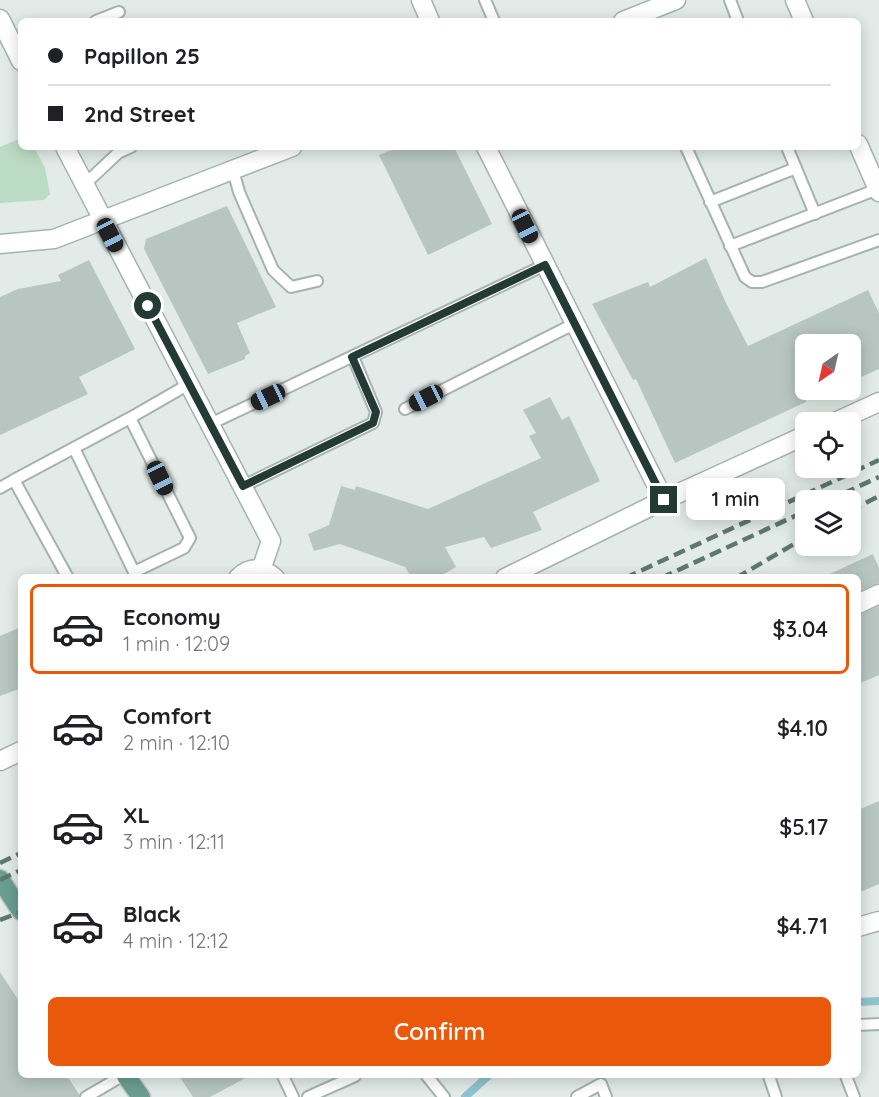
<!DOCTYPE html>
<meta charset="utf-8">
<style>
:root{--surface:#fff;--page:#f6f6f6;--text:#202124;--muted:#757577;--line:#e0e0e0;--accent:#ea580c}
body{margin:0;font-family:Quicksand,sans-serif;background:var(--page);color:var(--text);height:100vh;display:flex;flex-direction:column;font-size:22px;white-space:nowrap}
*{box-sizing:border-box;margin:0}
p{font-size:20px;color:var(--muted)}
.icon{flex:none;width:33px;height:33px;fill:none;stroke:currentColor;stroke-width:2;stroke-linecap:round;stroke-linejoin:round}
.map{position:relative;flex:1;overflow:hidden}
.details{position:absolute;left:18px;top:574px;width:843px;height:504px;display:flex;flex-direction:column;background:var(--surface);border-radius:9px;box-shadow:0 3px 15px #0003}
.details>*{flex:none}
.top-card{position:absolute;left:18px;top:18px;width:843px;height:132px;border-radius:9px;box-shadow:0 3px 15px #0003;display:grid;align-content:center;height:132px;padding:0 30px;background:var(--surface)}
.needle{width:39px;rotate:214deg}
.fabs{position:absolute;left:795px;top:334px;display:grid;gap:12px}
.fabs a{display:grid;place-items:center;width:66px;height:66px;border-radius:9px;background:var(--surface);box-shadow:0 3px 15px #0003;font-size:30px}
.end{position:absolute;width:27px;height:27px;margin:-14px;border:8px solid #233b34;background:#fff;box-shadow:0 0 0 3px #fff}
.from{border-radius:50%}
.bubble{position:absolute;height:42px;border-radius:9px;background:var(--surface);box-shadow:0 3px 15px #0003;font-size:20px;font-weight:600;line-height:42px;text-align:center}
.car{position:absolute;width:18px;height:36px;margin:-18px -9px;border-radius:8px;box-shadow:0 0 4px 2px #0007;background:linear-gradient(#222 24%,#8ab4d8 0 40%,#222 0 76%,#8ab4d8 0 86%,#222 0)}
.top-card b{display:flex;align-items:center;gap:21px;height:57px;font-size:22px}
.top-card b+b{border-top:2px solid var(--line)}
.top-card i{width:15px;height:15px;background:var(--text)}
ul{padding:10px 0 0;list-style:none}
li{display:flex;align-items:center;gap:18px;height:90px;margin:0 12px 9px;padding:0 18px;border:3px solid transparent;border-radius:9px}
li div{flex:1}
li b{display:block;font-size:22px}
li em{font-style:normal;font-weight:600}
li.on{border-color:var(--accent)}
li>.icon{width:54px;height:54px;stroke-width:1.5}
.button{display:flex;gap:12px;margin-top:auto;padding:12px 30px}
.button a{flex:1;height:69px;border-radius:9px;background:var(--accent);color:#fff;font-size:24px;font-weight:600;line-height:69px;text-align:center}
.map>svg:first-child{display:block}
.green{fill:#bcdbc4}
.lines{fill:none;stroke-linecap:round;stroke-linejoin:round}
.stream{stroke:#8dc4cd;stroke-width:8}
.building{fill:#b7c6c0}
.service-casing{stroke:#a5b3ae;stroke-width:14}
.minor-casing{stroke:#a5b3ae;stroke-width:21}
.secondary-casing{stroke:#a1b6ae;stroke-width:21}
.primary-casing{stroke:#c1c8c6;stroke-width:21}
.service{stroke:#fff;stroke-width:10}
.minor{stroke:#fff;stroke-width:18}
.secondary{stroke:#fff;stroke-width:18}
.primary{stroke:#699e90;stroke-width:18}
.rail{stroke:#5e776f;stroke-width:4.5;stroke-dasharray:12 6;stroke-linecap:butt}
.route{stroke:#233b34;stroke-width:8}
</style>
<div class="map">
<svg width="879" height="1097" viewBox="0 0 879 1097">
<rect width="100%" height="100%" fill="#e2ebe7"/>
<path class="green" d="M21,138V147H34L45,168L50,194L44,200L0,203V147Z"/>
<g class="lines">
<g class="stream">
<path d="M858,1002L879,1001"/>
<path d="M465,1097L488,1076"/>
</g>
</g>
<g class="building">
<path d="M399,147H454L492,224L428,255L379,155Z"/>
<path d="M227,206L276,307L237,323L250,353L245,356V359L208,374L144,249L146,239Z"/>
<path d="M706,258L726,303L748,346L868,290L879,313V369L850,382V345H806V402L675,463L636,379L633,380L592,304L648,282L650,287Z"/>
<path d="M89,260L135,349L79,377L88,394L0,435V297L18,289L61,281L58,275Z"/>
<path d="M550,397L562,420L569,416L600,481L533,512L542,530L491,548L484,537L445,547L456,567L437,578H412L405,567L340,544L314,551L308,534L329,525L341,486L355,490L356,486L428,509L541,458L529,436L536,433L523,410Z"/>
<path d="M873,554L879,568V583L858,592V578H821Z"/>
<path d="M879,606V675L858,684V615Z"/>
<path d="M21,627V688L0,696V636Z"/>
<path d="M879,801V884L858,893V810Z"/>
<path d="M0,972L21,1004V1076H67L79,1094V1097H0Z"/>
<path d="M179,1076H249L210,1097H193Z"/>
</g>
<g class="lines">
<g class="service-casing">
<g id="service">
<path d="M485,0L494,21"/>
<path d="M730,0L738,21"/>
<path d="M96,21L119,12"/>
<path d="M686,147L745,277L752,282H762L879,240"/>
<path d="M787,147L815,214"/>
<path d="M233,170L239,192L273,270L291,287L317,281"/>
<path d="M84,185L118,153L131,147"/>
<path d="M710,202L796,168"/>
<path d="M730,246L878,189"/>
<path d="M405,409L574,324"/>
<path d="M130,418L189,384"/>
<path d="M210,424L545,265"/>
<path d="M74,448L134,572"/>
<path d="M243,486L373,423L376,412L353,357"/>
<path d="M0,488L14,480"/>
<path d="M68,578L14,480L130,418L190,538L184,548L134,572L137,578"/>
<path d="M858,1025L879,1024"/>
<path d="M283,1076L293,1097"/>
<path d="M427,1076L444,1097"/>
<path d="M769,1076L776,1097"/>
<path d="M846,1076L854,1097"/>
<path d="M86,1097L122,1076"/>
<path d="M308,1097L355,1076"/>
<path d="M577,1097L601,1084L606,1097"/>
</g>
</g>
<g class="minor-casing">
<g id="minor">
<path d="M421,0L430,21"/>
<path d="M795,0L804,21"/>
<path d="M0,19L21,61"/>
<path d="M858,144L879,192"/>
<path d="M65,147L271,541L261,570"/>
<path d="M486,147L664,500"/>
<path d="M833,423L879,402"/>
<path d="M238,578C250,566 263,567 275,578"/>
<path d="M505,578L664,500L806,435"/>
<path d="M858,604L879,594"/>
<path d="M0,761L21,751"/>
<path d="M858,927L879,921"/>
</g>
</g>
<g class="secondary-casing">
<g id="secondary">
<path d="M623,21L676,0"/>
<path d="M0,244L54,239L292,147"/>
</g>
</g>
<g class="primary-casing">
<g id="primary">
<path d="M0,879L21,911"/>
<path d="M126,1076L141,1097"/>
</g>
</g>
<use href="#service" class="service"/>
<use href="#minor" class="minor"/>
<use href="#secondary" class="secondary"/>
<use href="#primary" class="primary"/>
<g class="rail">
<path d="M827,501L879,477"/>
<path d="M850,511L879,496"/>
<path d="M625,578L879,460"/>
<path d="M661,578L806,511"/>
<path d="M736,578L806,537"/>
<path d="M0,863L21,853"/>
<path d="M0,880L21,870"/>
<path d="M0,920L21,912"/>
</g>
</g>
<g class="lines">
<path class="route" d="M148,306L243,486L373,423L376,412L352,357L545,265L664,500"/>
</g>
</svg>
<div class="fabs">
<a><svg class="needle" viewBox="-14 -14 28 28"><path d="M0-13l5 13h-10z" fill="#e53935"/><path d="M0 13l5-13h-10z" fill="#757577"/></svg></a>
<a><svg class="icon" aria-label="locate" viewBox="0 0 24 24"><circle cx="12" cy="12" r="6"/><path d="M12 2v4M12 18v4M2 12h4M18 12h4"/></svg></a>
<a><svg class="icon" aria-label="layers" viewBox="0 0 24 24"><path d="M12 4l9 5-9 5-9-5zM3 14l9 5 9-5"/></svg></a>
</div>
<i class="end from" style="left:148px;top:306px"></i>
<i class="end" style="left:664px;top:500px"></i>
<div class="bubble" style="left:686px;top:478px;width:99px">1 min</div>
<i class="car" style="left:525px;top:226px;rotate:154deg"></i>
<i class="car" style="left:110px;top:235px;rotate:152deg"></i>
<i class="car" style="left:268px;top:397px;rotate:245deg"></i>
<i class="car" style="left:426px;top:398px;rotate:243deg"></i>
<i class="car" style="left:160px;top:478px;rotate:154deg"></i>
<div class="top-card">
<b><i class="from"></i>Papillon 25</b>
<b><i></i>2nd Street</b>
</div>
<section class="details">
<ul>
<li class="on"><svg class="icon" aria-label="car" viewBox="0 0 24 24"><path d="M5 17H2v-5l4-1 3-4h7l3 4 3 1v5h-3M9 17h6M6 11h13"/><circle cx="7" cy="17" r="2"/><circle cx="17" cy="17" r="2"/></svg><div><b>Economy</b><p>1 min · 12:09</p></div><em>$3.04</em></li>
<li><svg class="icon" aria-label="car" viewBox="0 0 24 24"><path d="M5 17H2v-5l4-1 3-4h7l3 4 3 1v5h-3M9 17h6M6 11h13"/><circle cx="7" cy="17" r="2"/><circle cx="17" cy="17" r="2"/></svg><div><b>Comfort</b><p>2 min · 12:10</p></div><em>$4.10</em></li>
<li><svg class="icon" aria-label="car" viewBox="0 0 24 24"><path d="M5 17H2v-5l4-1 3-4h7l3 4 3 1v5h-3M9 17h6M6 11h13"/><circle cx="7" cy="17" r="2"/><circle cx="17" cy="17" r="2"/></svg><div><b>XL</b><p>3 min · 12:11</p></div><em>$5.17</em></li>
<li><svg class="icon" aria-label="car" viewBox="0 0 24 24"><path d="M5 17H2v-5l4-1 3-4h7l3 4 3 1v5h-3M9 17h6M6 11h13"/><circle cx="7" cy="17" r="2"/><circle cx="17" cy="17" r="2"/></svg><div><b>Black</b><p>4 min · 12:12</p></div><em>$4.71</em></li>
</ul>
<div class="button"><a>Confirm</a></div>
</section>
</div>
